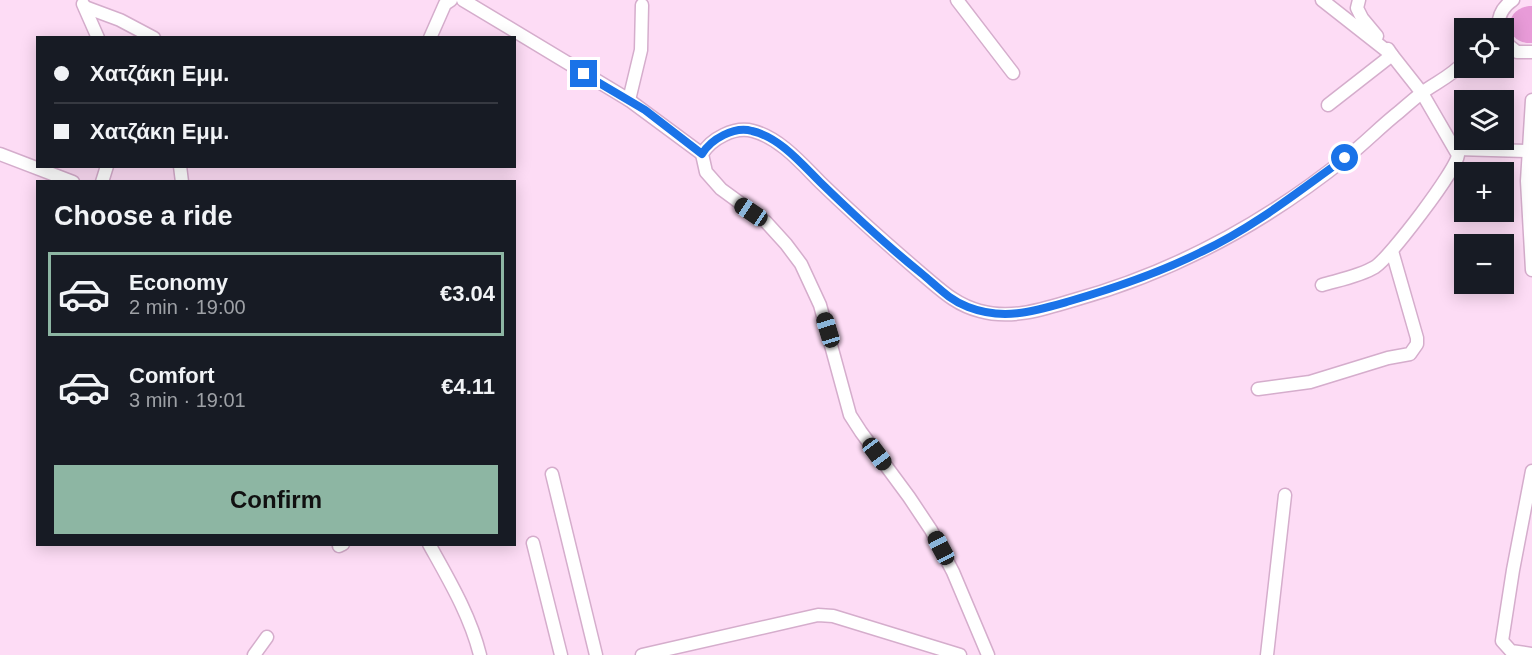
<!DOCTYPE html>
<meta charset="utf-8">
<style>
:root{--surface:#171b24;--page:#242831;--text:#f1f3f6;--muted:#9ea1a6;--line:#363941;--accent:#8db6a3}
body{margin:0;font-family:Arial,sans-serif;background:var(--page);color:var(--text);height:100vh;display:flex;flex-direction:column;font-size:22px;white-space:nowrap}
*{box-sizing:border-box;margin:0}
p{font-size:20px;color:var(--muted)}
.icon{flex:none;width:33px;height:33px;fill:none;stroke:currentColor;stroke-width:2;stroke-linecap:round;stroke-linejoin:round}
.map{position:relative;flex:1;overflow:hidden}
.details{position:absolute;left:36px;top:180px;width:480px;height:366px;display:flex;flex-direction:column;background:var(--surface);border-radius:0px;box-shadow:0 3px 15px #0003}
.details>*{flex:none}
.guide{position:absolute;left:36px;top:36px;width:480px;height:132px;border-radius:0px;box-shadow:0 3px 15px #0003;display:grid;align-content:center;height:132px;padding:0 18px;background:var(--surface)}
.buttons{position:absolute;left:1454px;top:18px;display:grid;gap:12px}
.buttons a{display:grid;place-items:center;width:60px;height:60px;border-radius:0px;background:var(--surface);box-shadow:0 3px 15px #0003;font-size:30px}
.end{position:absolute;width:27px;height:27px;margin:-14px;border:8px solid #1a73e8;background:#fff;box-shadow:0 0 0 3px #fff}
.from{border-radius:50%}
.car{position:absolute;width:18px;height:36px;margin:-18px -9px;border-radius:8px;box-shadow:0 0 4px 2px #0007;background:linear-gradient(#222 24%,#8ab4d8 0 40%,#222 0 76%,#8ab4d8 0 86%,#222 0)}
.guide b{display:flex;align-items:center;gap:21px;height:57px;font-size:22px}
.guide b+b{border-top:2px solid var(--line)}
.guide i{width:15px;height:15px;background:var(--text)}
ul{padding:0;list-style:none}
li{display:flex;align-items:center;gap:18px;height:84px;margin:0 12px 9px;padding:0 6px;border:3px solid transparent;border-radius:0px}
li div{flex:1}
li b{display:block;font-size:22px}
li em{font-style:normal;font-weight:700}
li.active{border-color:var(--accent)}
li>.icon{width:54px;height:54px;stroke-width:1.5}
h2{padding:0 18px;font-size:27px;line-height:72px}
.button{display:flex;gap:12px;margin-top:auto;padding:12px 18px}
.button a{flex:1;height:69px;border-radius:0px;background:var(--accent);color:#111;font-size:24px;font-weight:700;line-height:69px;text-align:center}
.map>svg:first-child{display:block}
.grass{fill:#e89bd8}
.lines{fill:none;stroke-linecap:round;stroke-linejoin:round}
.street-casing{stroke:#d5adcc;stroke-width:15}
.street{stroke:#fff;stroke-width:12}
.route{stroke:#1a73e8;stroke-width:8}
</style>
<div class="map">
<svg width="1532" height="655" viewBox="0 0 1532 655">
<rect width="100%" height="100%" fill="#fddcf5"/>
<path class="grass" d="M1529,6H1532V43C1505,45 1501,10 1529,6Z"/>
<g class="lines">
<g class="street-casing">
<g id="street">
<path d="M463,0L629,100L702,154"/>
<path d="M957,0L1013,73"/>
<path d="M1359,0L1357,8L1362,18L1377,36"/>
<path d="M83,4L98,38"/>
<path d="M85,7L120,20L154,38"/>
<path d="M1498,28C1498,16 1502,7 1513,0"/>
<path d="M430,38L445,4L451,0"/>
<path d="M1503,41L1517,52H1532"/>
<path d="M629,100L641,50L642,5"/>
<path d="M1532,100L1527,181L1532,270"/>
<path d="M1328,105L1392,55L1388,49"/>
<path d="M1456,149L1530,151"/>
<path d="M0,154L73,182"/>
<path d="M180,166L182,182"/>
<path d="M102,182L107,166"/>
<path d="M1322,285C1339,280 1360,276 1375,267C1390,257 1456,171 1458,155L1422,93L1392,55L1322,0"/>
<path d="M1258,389L1310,382L1388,358L1410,354L1417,344V338L1392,251"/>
<path d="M1532,471L1513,570L1502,641L1511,651L1532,654"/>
<path d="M552,474L596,655"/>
<path d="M533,543L561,655"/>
<path d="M429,544C449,580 470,615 480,655"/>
<path d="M339,546L343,544"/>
<path d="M254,655L267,637"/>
<path d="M642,655L818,615L833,616L960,655"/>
<path d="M988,655L953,572L931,530L909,497L861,432L850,415L820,305L801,264L786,244L766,222L721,189L706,172L702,154C711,139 734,126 753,131C780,138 802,164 821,183C854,215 888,245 923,275C941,290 956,305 980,311C1012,320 1043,309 1074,300C1175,272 1265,223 1347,157C1365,143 1381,126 1399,112C1407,105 1415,98 1423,92C1437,82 1453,75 1464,62"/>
<path d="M1267,655L1285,495"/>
</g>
</g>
<use href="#street" class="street"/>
</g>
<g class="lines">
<path class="route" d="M584,74L645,110L702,154C711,139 734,126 752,131C779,137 801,163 820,182C853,214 886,245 921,273C937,286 949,300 968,307C1004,321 1035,311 1070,301C1115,288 1159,273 1201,252C1253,228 1299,191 1345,158"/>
</g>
</svg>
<div class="buttons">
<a><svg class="icon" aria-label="locate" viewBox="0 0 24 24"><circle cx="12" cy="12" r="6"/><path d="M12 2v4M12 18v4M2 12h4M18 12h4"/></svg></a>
<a><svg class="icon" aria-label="layers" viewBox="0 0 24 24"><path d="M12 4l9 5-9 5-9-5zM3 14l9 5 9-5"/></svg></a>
<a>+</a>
<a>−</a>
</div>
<i class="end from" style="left:1345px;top:158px"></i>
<i class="end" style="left:584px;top:74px"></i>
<i class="car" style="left:751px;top:212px;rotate:304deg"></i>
<i class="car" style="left:828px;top:330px;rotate:343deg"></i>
<i class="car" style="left:877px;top:454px;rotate:143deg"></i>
<i class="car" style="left:941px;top:548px;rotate:332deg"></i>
<div class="guide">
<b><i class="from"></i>Χατζάκη Εμμ.</b>
<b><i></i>Χατζάκη Εμμ.</b>
</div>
<section class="details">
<h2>Choose a ride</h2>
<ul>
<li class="active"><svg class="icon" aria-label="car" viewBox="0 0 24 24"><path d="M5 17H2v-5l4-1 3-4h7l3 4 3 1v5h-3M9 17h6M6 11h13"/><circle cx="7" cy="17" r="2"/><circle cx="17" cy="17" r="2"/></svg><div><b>Economy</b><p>2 min · 19:00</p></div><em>€3.04</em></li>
<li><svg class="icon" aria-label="car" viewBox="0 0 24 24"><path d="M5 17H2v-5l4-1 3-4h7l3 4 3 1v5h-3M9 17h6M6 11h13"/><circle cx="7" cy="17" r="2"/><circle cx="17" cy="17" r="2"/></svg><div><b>Comfort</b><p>3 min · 19:01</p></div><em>€4.11</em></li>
</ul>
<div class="button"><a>Confirm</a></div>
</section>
</div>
